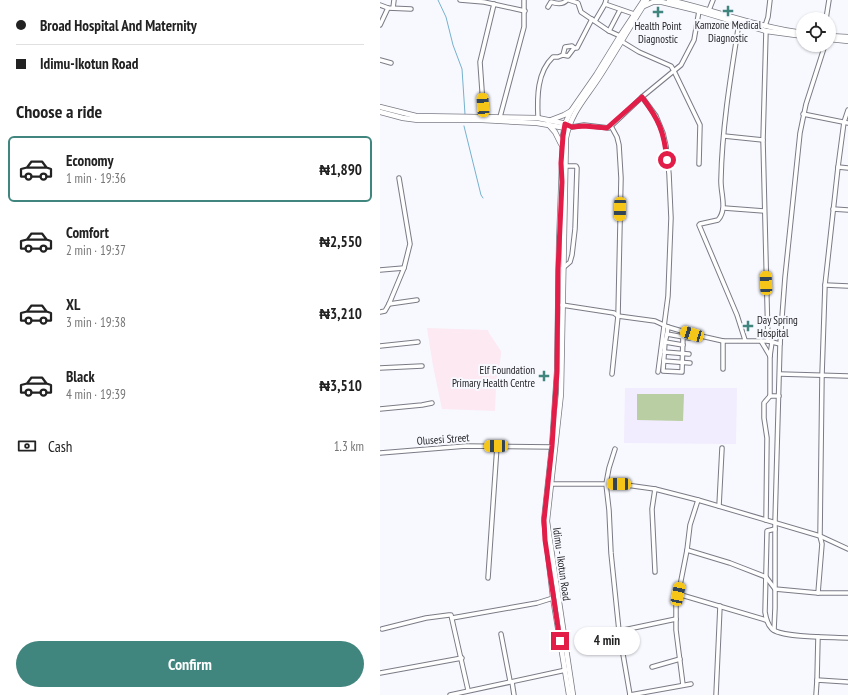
<!DOCTYPE html>
<meta charset="utf-8">
<style>
:root{--surface:#fff;--page:#f6f6f6;--text:#222;--muted:#767676;--line:#e0e0e0;--accent:#40867e}
body{margin:0;font-family:"PT Sans Narrow",sans-serif;background:var(--page);color:var(--text);height:100vh;display:flex;flex-direction:column;font-size:15px;white-space:nowrap}
*{box-sizing:border-box;margin:0}
p{font-size:13px;color:var(--muted)}
.icon{flex:none;width:22px;height:22px;fill:none;stroke:currentColor;stroke-width:2;stroke-linecap:round;stroke-linejoin:round}
.map{position:relative;flex:1;overflow:hidden}
.sheet{display:flex;flex-direction:column;background:var(--surface);width:380px}
.sheet>*{flex:none}
.hud{display:grid;align-content:center;height:88px;padding:0 16px;background:var(--surface)}
.controls{position:absolute;left:416px;top:12px;display:grid;gap:8px}
.controls a{display:grid;place-items:center;width:40px;height:40px;border-radius:50%;background:var(--surface);box-shadow:0 1px 3px #0004;font-size:20px}
.end{position:absolute;width:18px;height:18px;margin:-9px;border:5px solid #e11d48;background:#fff;box-shadow:0 0 0 2px #fff}
.from{border-radius:50%}
.bubble{position:absolute;height:28px;border-radius:14px;background:var(--surface);box-shadow:0 1px 3px #0004;font-size:13px;font-weight:700;line-height:28px;text-align:center}
.car{position:absolute;width:12px;height:24px;margin:-12px -6px;border-radius:5px;box-shadow:0 0 3px 1px #0007;background:linear-gradient(#f5c518 24%,#345 0 40%,#f5c518 0 76%,#345 0 86%,#f5c518 0)}
.hud b{display:flex;align-items:center;gap:14px;height:38px;font-size:15px}
.hud b+b{border-top:1px solid var(--line)}
.hud i{width:10px;height:10px;background:var(--text)}
ul{padding:0;list-style:none}
li{display:flex;align-items:center;gap:12px;height:66px;margin:0 8px 6px;padding:0 8px;border:2px solid transparent;border-radius:6px}
li div{flex:1}
li b{display:block;font-size:15px}
li em{font-style:normal;font-weight:700}
li.on{border-color:var(--accent)}
li>.icon{width:36px;height:36px;stroke-width:1.5}
h2{padding:0 16px;font-size:18px;line-height:48px}
.pay{display:flex;align-items:center;gap:10px;height:44px;padding:0 16px;font-size:15px}
.pay p{margin-inline-start:auto}
.primary-button{display:flex;gap:8px;margin-top:auto;padding:8px 16px}
.primary-button a{flex:1;height:46px;border-radius:24px;background:var(--accent);color:#fff;font-size:16px;font-weight:700;line-height:46px;text-align:center}
main{display:flex;flex:1;min-height:0}
.map>svg:first-child{display:block}
.industrial{fill:#fce9f2}
.education{fill:#f1ecfe}
.green{fill:#b9cea2}
.lines{fill:none;stroke-linecap:round;stroke-linejoin:round}
.stream{stroke:#76b1ce;stroke-width:1}
.minor-casing{stroke:#7a7b85;stroke-width:5.5}
.major-casing{stroke:#7a7b85;stroke-width:6}
.minor{stroke:#fff;stroke-width:3.5}
.major{stroke:#fff;stroke-width:4.5}
.route{stroke:#e11d48;stroke-width:5}
.poi-dot{fill:#40867e;stroke:#f8f9ff;stroke-width:1.5}
.labels{text-anchor:middle;stroke-width:4;stroke-linejoin:round;paint-order:stroke}
.poi-label{font-size:11px;fill:#1e1e22;stroke:#f8f9ff}
.street-label{font-size:11px;fill:#1e1e22;stroke:#f8f9ff}
</style>
<main>
<section class="sheet">
<div class="hud">
<b><i class="from"></i>Broad Hospital And Maternity</b>
<b><i></i>Idimu-Ikotun Road</b>
</div>
<h2>Choose a ride</h2>
<ul>
<li class="on"><svg class="icon" aria-label="car" viewBox="0 0 24 24"><path d="M5 17H2v-5l4-1 3-4h7l3 4 3 1v5h-3M9 17h6M6 11h13"/><circle cx="7" cy="17" r="2"/><circle cx="17" cy="17" r="2"/></svg><div><b>Economy</b><p>1 min · 19:36</p></div><em>₦1,890</em></li>
<li><svg class="icon" aria-label="car" viewBox="0 0 24 24"><path d="M5 17H2v-5l4-1 3-4h7l3 4 3 1v5h-3M9 17h6M6 11h13"/><circle cx="7" cy="17" r="2"/><circle cx="17" cy="17" r="2"/></svg><div><b>Comfort</b><p>2 min · 19:37</p></div><em>₦2,550</em></li>
<li><svg class="icon" aria-label="car" viewBox="0 0 24 24"><path d="M5 17H2v-5l4-1 3-4h7l3 4 3 1v5h-3M9 17h6M6 11h13"/><circle cx="7" cy="17" r="2"/><circle cx="17" cy="17" r="2"/></svg><div><b>XL</b><p>3 min · 19:38</p></div><em>₦3,210</em></li>
<li><svg class="icon" aria-label="car" viewBox="0 0 24 24"><path d="M5 17H2v-5l4-1 3-4h7l3 4 3 1v5h-3M9 17h6M6 11h13"/><circle cx="7" cy="17" r="2"/><circle cx="17" cy="17" r="2"/></svg><div><b>Black</b><p>4 min · 19:39</p></div><em>₦3,510</em></li>
</ul>
<div class="pay"><svg class="icon" aria-label="cash" viewBox="0 0 24 24"><path d="M3 7h18v10H3z"/><circle cx="12" cy="12" r="2"/></svg>Cash<p>1.3 km</p></div>
<div class="primary-button"><a>Confirm</a></div>
</section>
<div class="map">
<svg width="468" height="695" viewBox="0 0 468 695">
<rect width="100%" height="100%" fill="#f8f9ff"/>
<path class="industrial" d="M47,328L108,330L109,333L121,351V355L116,386L115,411L62,409L53,366Z"/>
<path class="education" d="M245,388H357L356,444L244,443Z"/>
<path class="green" d="M257,394H304L303,421L257,420Z"/>
<g class="lines">
<g class="stream">
<path d="M58,0L66,17L73,45L82,69L85,114"/>
<path d="M84,126L101,195L103,198"/>
</g>
<g class="minor-casing">
<g id="minor">
<path d="M80,0L104,2L145,11"/>
<path d="M189,0L198,3L201,12L229,31L240,36"/>
<path d="M225,4L254,14"/>
<path d="M0,5L8,8L31,9"/>
<path d="M168,7L171,2C177,4 183,5 187,0"/>
<path d="M13,8L14,0"/>
<path d="M329,10L333,0"/>
<path d="M446,19L449,0"/>
<path d="M215,21L225,4L226,0"/>
<path d="M359,23C351,74 342,127 341,179C340,192 348,209 338,220L320,224L319,225L357,315L365,340"/>
<path d="M0,25L8,8"/>
<path d="M385,26L388,17L390,0"/>
<path d="M229,31L240,10"/>
<path d="M386,31L383,140L388,341"/>
<path d="M241,41L259,52L291,66L294,71L320,125L319,164"/>
<path d="M183,55L185,47L192,46L194,48"/>
<path d="M0,60L11,63"/>
<path d="M262,97L276,116L283,133L286,146L289,174L291,218L288,296L278,372"/>
<path d="M423,114L468,123"/>
<path d="M102,117L103,105L100,62L114,4"/>
<path d="M120,117L144,27V0"/>
<path d="M158,118C157,97 157,72 173,57H178L183,55L188,56L194,48H197L212,19"/>
<path d="M231,126L237,137L239,145L241,178L238,316L232,374"/>
<path d="M192,127L204,125L229,128L262,97L301,65L314,40L319,11"/>
<path d="M344,136L383,140"/>
<path d="M458,167L468,168"/>
<path d="M344,208L384,211"/>
<path d="M453,209L468,210"/>
<path d="M183,268L190,262L192,255L195,229L197,168L196,166H186"/>
<path d="M0,270L24,268"/>
<path d="M445,285L468,286"/>
<path d="M9,304L37,300"/>
<path d="M182,305L234,313L238,316L275,321L288,327L312,334L343,341H388L400,344"/>
<path d="M0,312L5,311L9,304L24,268L30,244L19,178"/>
<path d="M288,327L287,334L309,338"/>
<path d="M287,334L285,342L283,371L302,372L303,337"/>
<path d="M381,341L390,356"/>
<path d="M285,342L303,345"/>
<path d="M392,342L390,356V396H399"/>
<path d="M0,346L38,342"/>
<path d="M284,352L309,354"/>
<path d="M284,361L310,363"/>
<path d="M0,368L42,366"/>
<path d="M343,369V341"/>
<path d="M400,374L468,376"/>
<path d="M0,409L42,405L52,403"/>
<path d="M235,449L229,468L226,484L229,510L231,553L239,631L250,695"/>
<path d="M0,453L86,446L173,447"/>
<path d="M172,484H239L275,489L318,500L440,536L468,549"/>
<path d="M275,489L272,509L275,572"/>
<path d="M339,506L342,448"/>
<path d="M386,520L387,438L384,418V403L390,396"/>
<path d="M395,529L387,531L385,612C386,618 387,624 392,629C401,638 453,637 468,638"/>
<path d="M307,550L350,563L386,577L395,589L438,593H468"/>
<path d="M108,578L117,446"/>
<path d="M438,593L442,544L440,536L442,375L445,285L458,167L464,122L468,110"/>
<path d="M298,594L386,620"/>
<path d="M72,618L157,603L173,598"/>
<path d="M2,629L46,618L69,615H71L88,690"/>
<path d="M394,630L395,608V522L400,344L405,277L420,133L426,104L445,45"/>
<path d="M239,631L296,619"/>
<path d="M121,634L130,681"/>
<path d="M272,667L300,659"/>
<path d="M0,673L82,658"/>
<path d="M437,680L438,637"/>
<path d="M132,682L134,695"/>
<path d="M303,685L296,630V606L307,550L310,525L318,500"/>
<path d="M70,695L186,670"/>
<path d="M250,695L311,684"/>
<path d="M336,695L340,606"/>
<path d="M436,695L437,680L468,682"/>
</g>
</g>
<g class="major-casing">
<g id="major">
<path d="M289,0C334,10 377,27 423,33"/>
<path d="M264,6L273,2H282L319,11L386,31L423,36"/>
<path d="M449,36L468,37"/>
<path d="M449,39L468,41"/>
<path d="M0,107L36,116L158,118L187,124"/>
<path d="M0,112L23,118L38,120H102L157,123L186,128"/>
<path d="M171,120L184,115L191,111"/>
<path d="M168,124L175,132L181,144"/>
<path d="M189,695L173,598L164,520L172,446L177,371L179,242L183,136L185,124L191,111L216,75L240,36L264,0"/>
<path d="M193,695L167,521L181,394L186,138C191,112 206,98 220,76C236,51 251,25 267,0"/>
</g>
</g>
<use href="#minor" class="minor"/>
<use href="#major" class="major"/>
</g>
<g class="lines">
<path class="route" d="M180,641L165,540L164,520L172,446L177,371L178,270L182,182L181,163L183,136L185,124L192,127L204,126L227,128L262,97C279,120 284,131 287,160"/>
</g>
<g class="poi-dot">
<path d="M346 5h4v4h4v4h-4v4h-4v-4h-4v-4h4z"/>
<path d="M276 6h4v4h4v4h-4v4h-4v-4h-4v-4h4z"/>
<path d="M366 320h4v4h4v4h-4v4h-4v-4h-4v-4h4z"/>
<path d="M162 370h4v4h4v4h-4v4h-4v-4h-4v-4h4z"/>
</g>
<g class="labels">
<g class="poi-label">
<text x="348" y="29">Kamzone Medical<tspan x="348" dy="13">Diagnostic</tspan></text>
<text x="278" y="30">Health Point<tspan x="278" dy="13">Diagnostic</tspan></text>
<text x="377" y="324" text-anchor="start">Day Spring<tspan x="377" dy="13">Hospital</tspan></text>
<text x="155" y="374" text-anchor="end">Elf Foundation<tspan x="155" dy="13">Primary Health Centre</tspan></text>
</g>
<g class="street-label">
<text transform="translate(63 439) rotate(-4)" y="4">Olusesi Street</text>
<text transform="translate(182 564) rotate(82)" y="4">Idimu - Ikotun Road</text>
</g>
</g>
</svg>
<div class="controls">
<a><svg class="icon" aria-label="locate" viewBox="0 0 24 24"><circle cx="12" cy="12" r="6"/><path d="M12 2v4M12 18v4M2 12h4M18 12h4"/></svg></a>
</div>
<i class="end from" style="left:287px;top:160px"></i>
<i class="end" style="left:180px;top:641px"></i>
<div class="bubble" style="left:194px;top:627px;width:66px">4 min</div>
<i class="car" style="left:103px;top:105px;rotate:356deg"></i>
<i class="car" style="left:240px;top:209px;rotate:181deg"></i>
<i class="car" style="left:386px;top:283px;rotate:358deg"></i>
<i class="car" style="left:312px;top:334px;rotate:287deg"></i>
<i class="car" style="left:116px;top:446px;rotate:269deg"></i>
<i class="car" style="left:239px;top:484px;rotate:271deg"></i>
<i class="car" style="left:298px;top:594px;rotate:12deg"></i>
</div>
</main>
